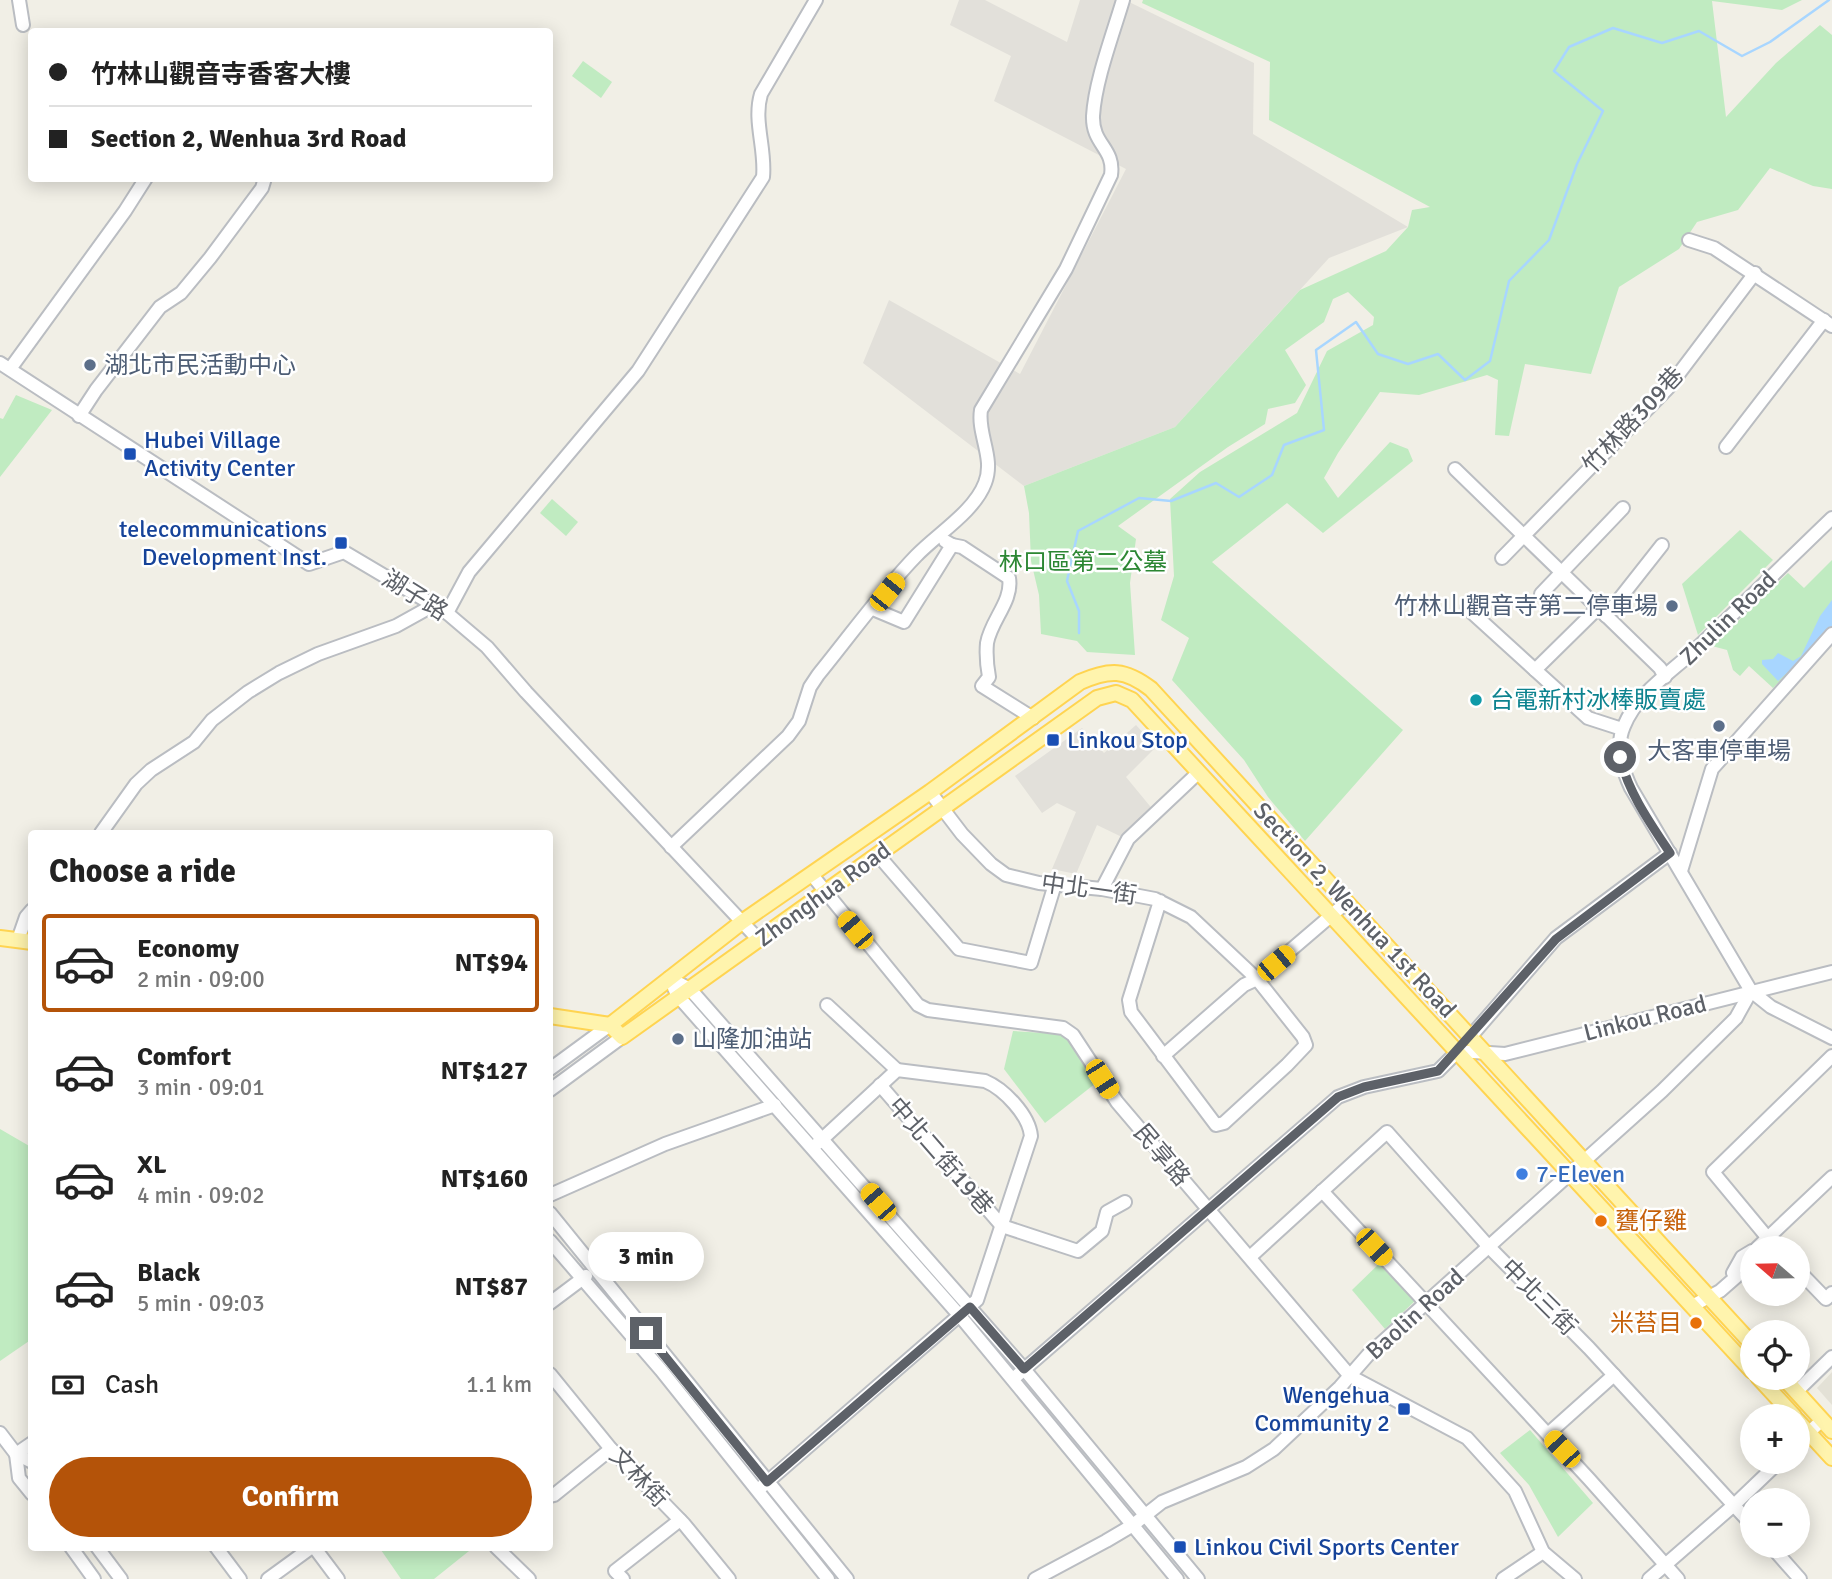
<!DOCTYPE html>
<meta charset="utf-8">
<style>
:root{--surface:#fff;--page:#f2f2f2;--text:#222;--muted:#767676;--line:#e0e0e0;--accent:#b45309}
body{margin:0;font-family:Signika,"Noto Sans TC",sans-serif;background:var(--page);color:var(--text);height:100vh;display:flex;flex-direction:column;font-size:26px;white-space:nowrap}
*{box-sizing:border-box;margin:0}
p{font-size:23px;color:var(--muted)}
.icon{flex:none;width:38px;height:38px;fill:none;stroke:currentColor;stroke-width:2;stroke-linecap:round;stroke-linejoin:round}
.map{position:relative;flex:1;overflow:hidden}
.panel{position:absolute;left:28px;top:830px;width:525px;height:721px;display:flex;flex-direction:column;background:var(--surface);border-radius:7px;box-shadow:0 4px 18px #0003}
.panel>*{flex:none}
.banner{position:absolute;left:28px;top:28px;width:525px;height:154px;border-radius:7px;box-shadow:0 4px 18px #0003;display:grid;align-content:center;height:154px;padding:0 21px;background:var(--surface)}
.needle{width:46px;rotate:290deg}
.buttons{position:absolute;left:1740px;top:1236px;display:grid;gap:14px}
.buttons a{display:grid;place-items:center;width:70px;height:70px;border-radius:50%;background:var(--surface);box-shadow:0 4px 18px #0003;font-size:35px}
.end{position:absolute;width:32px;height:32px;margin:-16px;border:9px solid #5d6168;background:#fff;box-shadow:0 0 0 4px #fff}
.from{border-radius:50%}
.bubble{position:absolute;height:49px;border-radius:24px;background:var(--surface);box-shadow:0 4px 18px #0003;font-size:23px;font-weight:700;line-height:49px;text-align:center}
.car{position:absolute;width:21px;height:42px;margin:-21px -10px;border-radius:9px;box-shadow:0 0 5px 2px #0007;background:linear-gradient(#f5c518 24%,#345 0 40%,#f5c518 0 76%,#345 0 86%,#f5c518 0)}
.banner b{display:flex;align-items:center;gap:24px;height:66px;font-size:26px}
.banner b+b{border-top:2px solid var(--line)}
.banner i{width:18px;height:18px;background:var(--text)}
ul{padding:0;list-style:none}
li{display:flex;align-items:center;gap:21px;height:98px;margin:0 14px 10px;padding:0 7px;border:4px solid transparent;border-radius:7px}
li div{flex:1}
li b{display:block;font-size:26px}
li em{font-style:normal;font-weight:700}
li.on{border-color:var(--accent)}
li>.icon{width:63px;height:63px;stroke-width:1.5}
h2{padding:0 21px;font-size:32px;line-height:84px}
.pay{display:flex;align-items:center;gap:18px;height:77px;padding:0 21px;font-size:26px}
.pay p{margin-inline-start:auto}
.cta{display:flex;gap:14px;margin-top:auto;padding:14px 21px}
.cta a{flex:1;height:80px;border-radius:42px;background:var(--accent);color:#fff;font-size:28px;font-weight:700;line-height:80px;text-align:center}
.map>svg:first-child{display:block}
.industrial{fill:#e2e0da}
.education{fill:#e3e1d6}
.green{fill:#c0ebc1}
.water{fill:#a8d6ff}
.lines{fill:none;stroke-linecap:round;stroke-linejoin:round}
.stream{stroke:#a8d6ff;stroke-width:2.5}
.minor-casing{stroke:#babdc2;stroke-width:16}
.major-casing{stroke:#ffd451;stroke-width:18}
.minor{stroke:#fff;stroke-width:12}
.major{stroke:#fff4ad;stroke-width:14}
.route{stroke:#5d6168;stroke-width:9}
.service-dot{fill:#5c6f8a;stroke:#fff;stroke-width:2.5}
.transit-dot{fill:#1a4fb4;stroke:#fff;stroke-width:2.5}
.culture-dot{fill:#0f9aa8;stroke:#fff;stroke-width:2.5}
.shop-dot{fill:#3f7fe0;stroke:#fff;stroke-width:2.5}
.food-dot{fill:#e8710a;stroke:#fff;stroke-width:2.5}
.labels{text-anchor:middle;stroke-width:5;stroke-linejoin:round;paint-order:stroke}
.service-label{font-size:24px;fill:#4e5e75;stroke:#fff;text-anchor:start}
.street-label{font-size:24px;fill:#5d6168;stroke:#fff}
.transit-label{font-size:24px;fill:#164399;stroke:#fff;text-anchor:start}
.park-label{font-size:24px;fill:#2c8733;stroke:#fff}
.culture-label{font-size:24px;fill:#0d838f;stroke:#fff;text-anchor:start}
.shop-label{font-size:24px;fill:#366cbe;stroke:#fff;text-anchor:start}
.food-label{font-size:24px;fill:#c56008;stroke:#fff;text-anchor:start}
</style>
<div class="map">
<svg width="1832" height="1579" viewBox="0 0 1832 1579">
<rect width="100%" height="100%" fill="#f1efe6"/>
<g class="industrial">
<path d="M959,0H985L1067,42L1080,0H1125L1254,63L1253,134L1408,227L1329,258L1175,427L1024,486L863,363L889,300L1020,374L1126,169L994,101L1011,56L950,25Z"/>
<path d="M1136,725L1156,747L1126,777L1154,811L1124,838L1097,825L1076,874L1052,869L1076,812L1057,803L1042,813L1015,776L1082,728L1104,753Z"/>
</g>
<path class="education" d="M1832,1372V1405L1817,1388Z"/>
<g class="green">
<path d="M1143,0H1802L1782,10L1712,1L1726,117L1776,63L1820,25L1832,35V189L1813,186L1770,168L1738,210L1697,222L1679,249L1619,287L1591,374L1525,364L1509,436L1495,435L1498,380L1487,375L1419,395L1380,392L1338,453L1324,478L1338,498L1390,442L1408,449L1413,461L1323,533L1287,503L1212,562L1403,730L1305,841L1268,797L1244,760L1172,680L1189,638L1161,620L1174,576L1170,499L1200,472L1297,413L1327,351L1373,325L1374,317L1348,292L1333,299L1324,322L1285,350L1306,385L1295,403L1268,409L1265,424L1228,447L1118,526L1136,539L1130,583L1135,655L1087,652L1077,641L1041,634L1039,595L1031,561L1029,513L1024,486L1175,427L1300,290L1386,251L1408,227L1412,210L1430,207L1269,120L1270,62L1142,3Z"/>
<path d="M583,61L612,82L601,98L572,76Z"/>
<path d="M16,395L52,410L0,477V418L3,419Z"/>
<path d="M552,499L578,522L566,536L540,513Z"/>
<path d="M1740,530L1773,560L1698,635L1682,584Z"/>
<path d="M1832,560V628L1773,688L1749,666L1740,676L1733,670L1727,650L1712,646L1788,573L1804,588Z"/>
<path d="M1013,1031L1060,1034L1069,1039L1096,1083L1045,1123L1004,1069Z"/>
<path d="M0,1129L31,1147L32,1339L0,1361Z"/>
<path d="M1384,1259L1416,1300L1385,1329L1352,1290Z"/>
<path d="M1530,1430L1593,1503L1558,1537L1529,1485L1500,1453Z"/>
<path d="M390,1547H474L434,1579H401L381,1550Z"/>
</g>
<path class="water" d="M1832,600V627L1797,664L1778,681L1762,664V660L1773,659L1778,653L1793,661L1801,656L1820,616Z"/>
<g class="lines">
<path class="stream" d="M1079,633V611L1067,581L1078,531L1139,498L1171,501L1216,483L1239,497L1272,475L1284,445L1324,430L1316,350L1356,322L1378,354L1408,364L1438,354L1465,380L1490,361L1509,281L1549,240L1577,164L1603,111L1554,71L1569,47L1613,28L1662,43L1699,31L1742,56L1770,42L1829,0"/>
<g class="minor-casing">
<g id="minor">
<path d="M19,0L23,25"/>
<path d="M1689,240L1714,248L1832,326"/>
<path d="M0,363L309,564L344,552L447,613L487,647L526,692L759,940"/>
<path d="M10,369L125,211L146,178"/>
<path d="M79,416L96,390L160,307L181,293L210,258L262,188L265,178"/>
<path d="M1726,447L1824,320"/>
<path d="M1455,469L1660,668L1665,677"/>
<path d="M1832,518C1787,561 1742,606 1697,648C1672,672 1637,693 1624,726C1615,746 1622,769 1631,788L1751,991L1771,1007L1832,1038"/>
<path d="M952,545L962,547L1009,578C1013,601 991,620 987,643C986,654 987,666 989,677L982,686L1033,718"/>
<path d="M1502,558L1668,388L1755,273"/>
<path d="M1541,594L1623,508"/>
<path d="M1467,608L1588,718L1622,729"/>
<path d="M873,609L904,622L952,545L945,541"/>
<path d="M447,613L469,572L638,371L763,177C766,149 753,121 761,94L816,0"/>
<path d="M1606,616L1662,545"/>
<path d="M1535,670L1598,608"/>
<path d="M930,792L962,834L991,864L1006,875L1039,883L1102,889L1155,899L1191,917L1257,979L1303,1037L1306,1045L1287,1065L1224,1123L1216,1125L1131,1012L1129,1000L1160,901"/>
<path d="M101,833L136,784L151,770L194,742L212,720L248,692L279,673L318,654L396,626L432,606"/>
<path d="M671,847L788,736L799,721L810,687L818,675C849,637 882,591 916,556C937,534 974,512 985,483C995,458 977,434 981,410L1066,269L1111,175C1115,148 1092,145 1093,116C1095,81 1113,34 1123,0"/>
<path d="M878,855L959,949L1031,963L1055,884"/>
<path d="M1681,871L1712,769L1832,634"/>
<path d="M812,875L918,1005L928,1010L1063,1028L1073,1035L1117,1102L1350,1376L1467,1438L1515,1491L1543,1552L1575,1579"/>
<path d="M1102,889L1128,839L1199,772"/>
<path d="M18,940L26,917L32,910"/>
<path d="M669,978L690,989L1024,1369L1198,1579"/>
<path d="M674,988L678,996L960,1316L1177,1579"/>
<path d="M827,1005L897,1070"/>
<path d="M1471,1036L1556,938L1670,853"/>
<path d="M1163,1056L1244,985L1257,979L1347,902"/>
<path d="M550,1069L610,1025"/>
<path d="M880,1085L1002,1226L1078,1251L1102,1231L1107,1212L1125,1202"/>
<path d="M550,1090L622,1037"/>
<path d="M1322,1191L1589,1479L1678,1579"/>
<path d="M550,1195L665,1144L775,1105"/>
<path d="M550,1213L847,1579"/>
<path d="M550,1241L661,1370L828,1579"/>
<path d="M1757,1248L1832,1177"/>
<path d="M1776,1248L1713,1172L1832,1056"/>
<path d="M1250,1257L1387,1132L1489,1247L1589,1348L1752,1525"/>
<path d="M1797,1269L1826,1299L1832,1293"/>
<path d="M550,1303L586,1276"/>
<path d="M1692,1306L1720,1291L1736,1277L1733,1273L1742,1257L1752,1251"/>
<path d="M550,1374L611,1449L684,1524L729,1579"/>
<path d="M1013,1379L1338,1097L1364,1087L1438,1071L1458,1051L1505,1054L1832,972"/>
<path d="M1796,1392L1832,1357"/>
<path d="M0,1433L16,1454L32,1462"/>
<path d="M1548,1434L1614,1375"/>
<path d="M1797,1444L1822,1420"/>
<path d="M16,1454L19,1478L32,1494"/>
<path d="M16,1454L32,1443"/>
<path d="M758,1490L977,1300L1031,1136C1029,1115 1004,1089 985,1081L897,1070L818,1143"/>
<path d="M550,1496L554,1495L611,1449"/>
<path d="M1770,1545L1800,1579"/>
<path d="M71,1547L94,1579"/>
<path d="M97,1547L121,1579"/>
<path d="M216,1547L240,1579"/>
<path d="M314,1547L338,1579"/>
<path d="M496,1547L529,1579"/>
<path d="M268,1579L312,1547"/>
<path d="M623,1579L615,1571L680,1520"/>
<path d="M1035,1579L1106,1541L1133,1525L1162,1502L1246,1467L1274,1449L1340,1387L1368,1355L1662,1091L1736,1018L1751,991"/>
<path d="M1503,1579L1543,1552"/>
<path d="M1649,1579L1734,1505L1780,1461"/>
</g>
</g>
<g class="major-casing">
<g id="major">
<path d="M0,938L32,942"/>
<path d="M550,1016L610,1025L622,1037L1097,698L1116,693L1132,700C1340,922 1544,1148 1752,1371"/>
<path d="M610,1025L742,922L930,792L1080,682C1110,669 1125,669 1151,689L1752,1344"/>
<path d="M1758,1377L1794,1416"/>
<path d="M1783,1377L1832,1431"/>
<path d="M1797,1420L1832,1458"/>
</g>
</g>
<use href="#minor" class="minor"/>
<use href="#major" class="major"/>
</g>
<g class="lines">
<path class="route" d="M646,1333L767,1482L970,1307L1024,1369L1338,1097L1364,1087L1438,1071L1556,939L1670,853C1650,823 1628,792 1620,757"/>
</g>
<g class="service-dot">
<circle cx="90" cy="365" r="7"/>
<circle cx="1672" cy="606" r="7"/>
<circle cx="1719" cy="726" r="7"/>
<circle cx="678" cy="1039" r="7"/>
</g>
<g class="transit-dot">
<rect x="123" y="447" width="14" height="14" rx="3.5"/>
<rect x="334" y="536" width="14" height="14" rx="3.5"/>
<rect x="1046" y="733" width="14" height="14" rx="3.5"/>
<rect x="1397" y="1402" width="14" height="14" rx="3.5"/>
<rect x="1173" y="1540" width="14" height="14" rx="3.5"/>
</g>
<circle class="culture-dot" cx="1476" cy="700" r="7"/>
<circle class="shop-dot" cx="1522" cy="1174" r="7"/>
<g class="food-dot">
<circle cx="1601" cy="1221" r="7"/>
<circle cx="1696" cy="1323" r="7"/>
</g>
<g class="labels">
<g class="service-label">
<text x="104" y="373">湖北市民活動中心</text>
<text x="1658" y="614" text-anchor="end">竹林山觀音寺第二停車場</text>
<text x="1719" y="759" text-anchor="middle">大客車停車場</text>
<text x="692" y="1047">山隆加油站</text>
</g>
<g class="street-label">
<text transform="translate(1633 420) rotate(-47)" y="8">竹林路309巷</text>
<text transform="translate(415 595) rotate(32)" y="8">湖子路</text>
<text transform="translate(1728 618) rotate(-44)" y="8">Zhulin Road</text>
<text transform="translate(1089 889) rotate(8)" y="8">中北一街</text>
<text transform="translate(823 894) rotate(-36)" y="8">Zhonghua Road</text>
<text transform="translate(1355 910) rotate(47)" y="8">Section 2, Wenhua 1st Road</text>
<text transform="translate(1645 1018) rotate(-14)" y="8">Linkou Road</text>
<text transform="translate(1162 1155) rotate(50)" y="8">民享路</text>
<text transform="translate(941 1156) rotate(49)" y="8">中北二街19巷</text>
<text transform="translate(1539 1297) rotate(45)" y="8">中北三街</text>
<text transform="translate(1415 1314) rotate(-42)" y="8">Baolin Road</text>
<text transform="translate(639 1477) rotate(46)" y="8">文林街</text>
</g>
<g class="transit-label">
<text x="144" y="448">Hubei Village<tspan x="144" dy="28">Activity Center</tspan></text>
<text x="327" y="537" text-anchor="end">telecommunications<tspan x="327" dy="28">Development Inst.</tspan></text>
<text x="1067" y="748">Linkou Stop</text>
<text x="1390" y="1403" text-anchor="end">Wengehua<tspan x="1390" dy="28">Community 2</tspan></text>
<text x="1194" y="1555">Linkou Civil Sports Center</text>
</g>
<g class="park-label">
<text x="1083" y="570">林口區第二公墓</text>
</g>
<g class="culture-label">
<text x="1490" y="708">台電新村冰棒販賣處</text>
</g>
<g class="shop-label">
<text x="1536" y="1182">7-Eleven</text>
</g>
<g class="food-label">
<text x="1615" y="1229">甕仔雞</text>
<text x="1682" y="1331" text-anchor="end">米苔目</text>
</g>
</g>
</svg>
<div class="buttons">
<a><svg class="needle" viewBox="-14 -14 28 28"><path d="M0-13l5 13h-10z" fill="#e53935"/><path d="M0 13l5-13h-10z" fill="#767676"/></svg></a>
<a><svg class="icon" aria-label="locate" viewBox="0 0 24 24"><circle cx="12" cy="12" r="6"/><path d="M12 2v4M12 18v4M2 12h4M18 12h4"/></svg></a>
<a>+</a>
<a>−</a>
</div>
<i class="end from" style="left:1620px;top:757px"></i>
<i class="end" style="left:646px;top:1333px"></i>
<div class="bubble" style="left:588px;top:1232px;width:116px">3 min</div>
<i class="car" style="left:887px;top:592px;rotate:39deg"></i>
<i class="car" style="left:855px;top:930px;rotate:320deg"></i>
<i class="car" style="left:1276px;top:963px;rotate:50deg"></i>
<i class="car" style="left:1102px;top:1079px;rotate:147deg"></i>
<i class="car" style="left:878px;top:1202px;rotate:319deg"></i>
<i class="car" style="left:1374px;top:1247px;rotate:137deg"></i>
<i class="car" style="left:1562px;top:1449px;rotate:317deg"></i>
<div class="banner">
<b><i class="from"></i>竹林山觀音寺香客大樓</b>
<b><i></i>Section 2, Wenhua 3rd Road</b>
</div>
<section class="panel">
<h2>Choose a ride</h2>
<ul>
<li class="on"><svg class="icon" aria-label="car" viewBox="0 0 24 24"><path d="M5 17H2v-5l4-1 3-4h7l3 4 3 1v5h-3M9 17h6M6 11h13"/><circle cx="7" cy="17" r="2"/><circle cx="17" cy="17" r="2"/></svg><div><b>Economy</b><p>2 min · 09:00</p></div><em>NT$94</em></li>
<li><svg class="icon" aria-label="car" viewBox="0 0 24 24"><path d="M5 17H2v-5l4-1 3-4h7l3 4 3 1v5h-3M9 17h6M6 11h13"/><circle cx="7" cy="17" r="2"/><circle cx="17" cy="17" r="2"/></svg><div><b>Comfort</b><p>3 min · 09:01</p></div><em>NT$127</em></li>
<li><svg class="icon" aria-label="car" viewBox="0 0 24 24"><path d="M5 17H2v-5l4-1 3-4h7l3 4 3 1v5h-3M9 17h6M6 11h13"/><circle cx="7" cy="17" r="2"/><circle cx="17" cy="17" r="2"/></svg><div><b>XL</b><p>4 min · 09:02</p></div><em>NT$160</em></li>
<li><svg class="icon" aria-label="car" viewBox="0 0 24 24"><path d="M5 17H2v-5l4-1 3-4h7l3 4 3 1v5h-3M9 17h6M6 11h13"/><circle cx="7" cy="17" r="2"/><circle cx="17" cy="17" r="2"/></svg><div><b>Black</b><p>5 min · 09:03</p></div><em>NT$87</em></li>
</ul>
<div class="pay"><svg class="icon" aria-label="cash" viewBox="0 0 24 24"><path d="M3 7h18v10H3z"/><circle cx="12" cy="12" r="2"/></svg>Cash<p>1.1 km</p></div>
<div class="cta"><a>Confirm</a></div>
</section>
</div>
